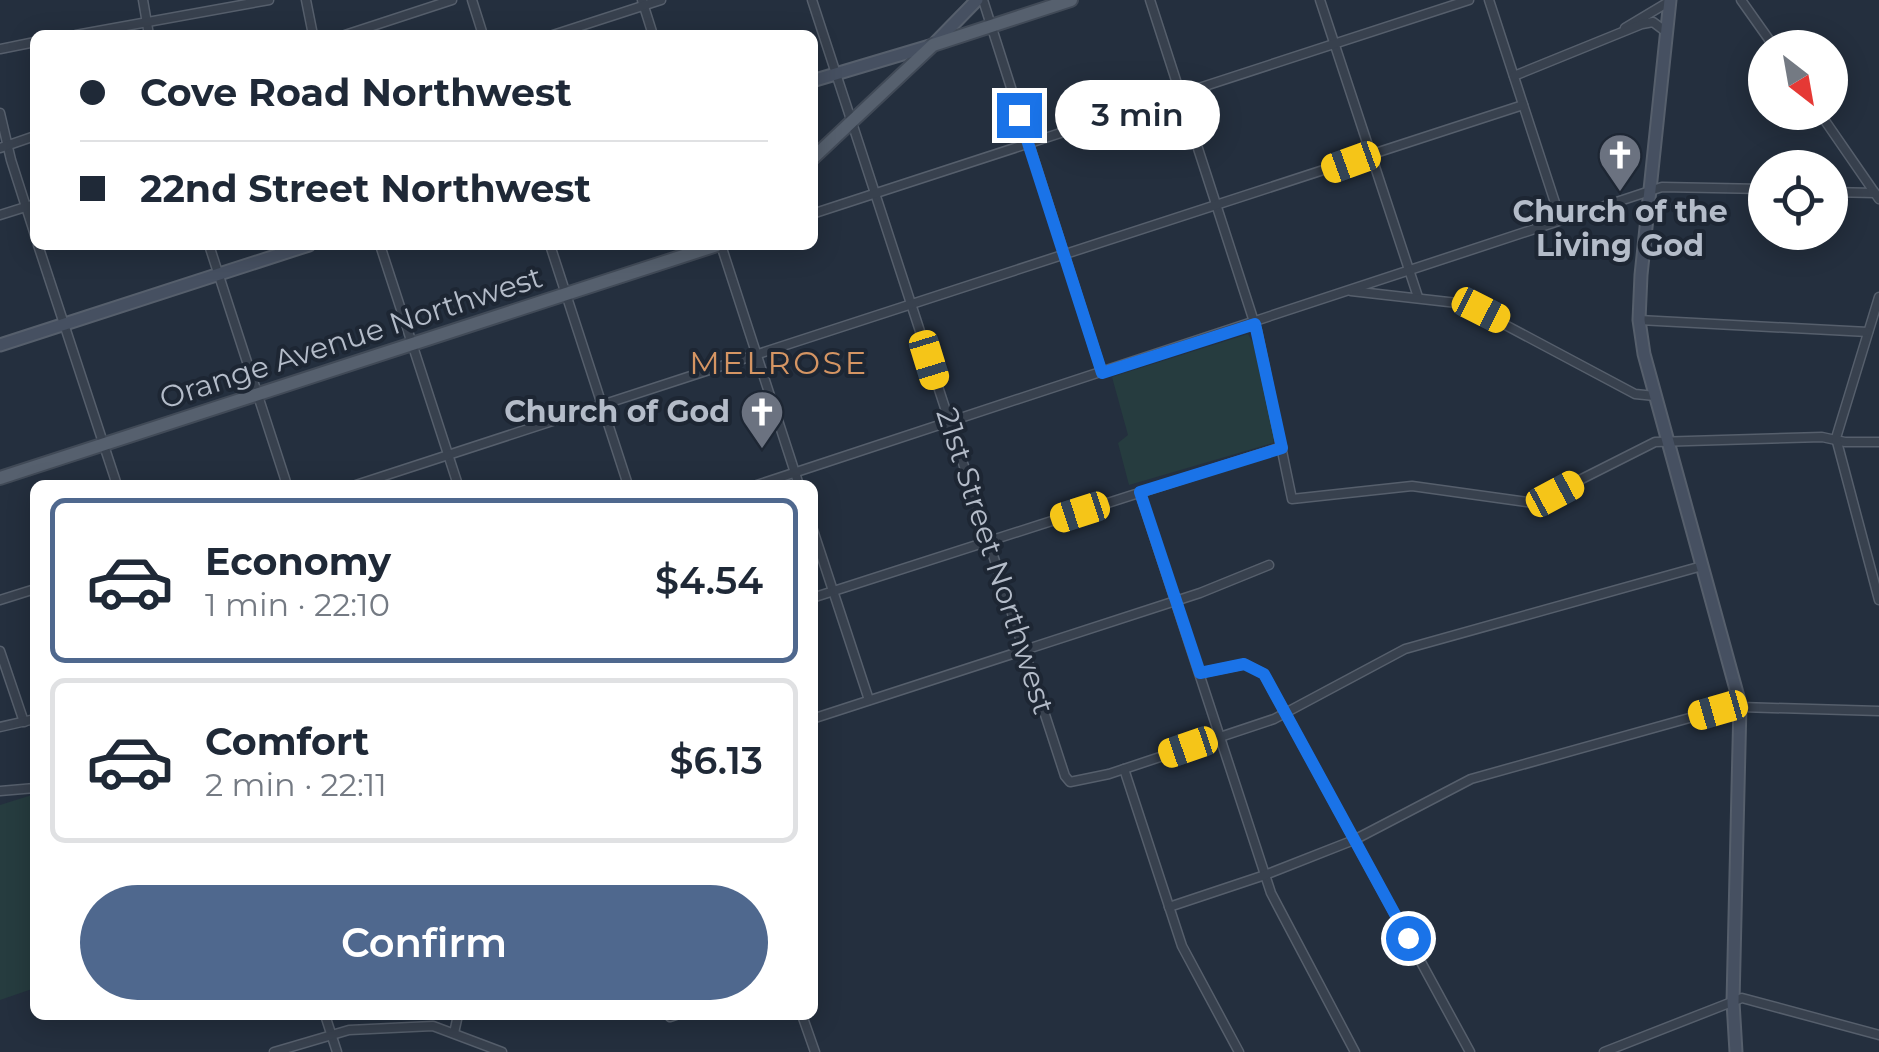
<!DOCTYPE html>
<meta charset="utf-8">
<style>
:root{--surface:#fff;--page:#f2f2f3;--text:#1f2937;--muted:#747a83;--line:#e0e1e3;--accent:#4f688e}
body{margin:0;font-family:Montserrat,sans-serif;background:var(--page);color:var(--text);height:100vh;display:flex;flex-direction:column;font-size:38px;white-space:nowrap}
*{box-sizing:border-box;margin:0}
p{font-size:32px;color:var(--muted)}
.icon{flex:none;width:55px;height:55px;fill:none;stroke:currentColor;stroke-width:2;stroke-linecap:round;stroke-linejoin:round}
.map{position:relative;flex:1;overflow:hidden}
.sheet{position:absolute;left:30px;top:480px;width:788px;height:540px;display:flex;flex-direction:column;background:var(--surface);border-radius:15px;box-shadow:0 5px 25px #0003}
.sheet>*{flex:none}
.hud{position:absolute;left:30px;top:30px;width:788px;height:220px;border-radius:15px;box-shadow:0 5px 25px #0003;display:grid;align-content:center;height:220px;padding:0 50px;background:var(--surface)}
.needle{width:65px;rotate:149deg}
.controls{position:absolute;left:1748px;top:30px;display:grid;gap:20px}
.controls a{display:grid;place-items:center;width:100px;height:100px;border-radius:50%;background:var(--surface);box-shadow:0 5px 25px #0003;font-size:50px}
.end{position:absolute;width:45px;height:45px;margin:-22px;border:12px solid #1a73e8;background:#fff;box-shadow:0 0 0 5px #fff}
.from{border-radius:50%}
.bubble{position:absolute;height:70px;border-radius:35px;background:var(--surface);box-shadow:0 5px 25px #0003;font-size:32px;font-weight:600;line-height:70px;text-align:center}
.car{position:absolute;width:30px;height:60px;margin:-30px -15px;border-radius:12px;box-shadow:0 0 8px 2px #0007;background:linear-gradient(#f5c518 24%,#345 0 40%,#f5c518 0 76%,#345 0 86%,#f5c518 0)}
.hud b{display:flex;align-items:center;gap:35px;height:95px;font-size:38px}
.hud b+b{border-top:2px solid var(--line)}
.hud i{width:25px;height:25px;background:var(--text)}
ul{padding:18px 0 0;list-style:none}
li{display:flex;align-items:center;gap:30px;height:165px;margin:0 20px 15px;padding:0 30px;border:5px solid var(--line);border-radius:15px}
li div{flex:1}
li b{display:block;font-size:38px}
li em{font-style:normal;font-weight:600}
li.current{border-color:var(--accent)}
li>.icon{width:90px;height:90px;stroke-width:1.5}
.cta{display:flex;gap:20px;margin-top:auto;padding:20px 50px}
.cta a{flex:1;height:115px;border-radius:60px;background:var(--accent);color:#fff;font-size:40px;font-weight:600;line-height:115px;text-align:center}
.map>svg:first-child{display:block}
.green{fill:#263c3f}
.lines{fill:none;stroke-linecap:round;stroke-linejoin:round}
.street-casing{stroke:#565f6c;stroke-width:11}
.secondary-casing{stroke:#565f6c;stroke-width:15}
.primary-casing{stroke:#414a57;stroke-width:16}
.street{stroke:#38414e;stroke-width:8}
.secondary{stroke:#465061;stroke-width:11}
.primary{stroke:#56606e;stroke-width:12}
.route{stroke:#1a73e8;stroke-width:12}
.labels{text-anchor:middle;stroke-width:8;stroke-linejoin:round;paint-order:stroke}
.poi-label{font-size:30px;font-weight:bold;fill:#b4bcc9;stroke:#1d2633}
.street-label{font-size:30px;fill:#b4bcc9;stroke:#1d2633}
.neighbourhood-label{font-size:32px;letter-spacing:2.5px;fill:#d59563;stroke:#1d2633}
</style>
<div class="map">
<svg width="1879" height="1052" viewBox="0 0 1879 1052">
<rect width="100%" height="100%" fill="#242f3e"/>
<g class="green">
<path d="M1248,334L1253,343L1275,435L1273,443L1129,485L1118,443L1128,435L1112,377Z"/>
<path d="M35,794V988L0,1000V805Z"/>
</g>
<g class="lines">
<g class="street-casing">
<g id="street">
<path d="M143,0L149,35"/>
<path d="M306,0L313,35"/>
<path d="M472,0L483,35"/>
<path d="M642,0L653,35"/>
<path d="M812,0L1065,776L1070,782L1109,774L1274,719L1405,649L1702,566"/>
<path d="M983,0L1102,373"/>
<path d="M1150,0L1257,331L1292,499L1412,486L1534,503L1655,442L1822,437L1845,442H1879"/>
<path d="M1320,0L1418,297"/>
<path d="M1489,0L1560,218"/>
<path d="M1741,0L1775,48"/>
<path d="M1625,28L1670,1"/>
<path d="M76,35L269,0"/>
<path d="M345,35L452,0"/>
<path d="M553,35L661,0"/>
<path d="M0,49L35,42"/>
<path d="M1514,76L1642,24L1653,22L1665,31"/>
<path d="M1819,112L1879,199"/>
<path d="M0,113L11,160L35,235"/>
<path d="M0,148L35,136"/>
<path d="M1830,192L1875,193"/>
<path d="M812,214L1469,0"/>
<path d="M0,215L35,204"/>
<path d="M38,245L117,485"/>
<path d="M209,245L287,485"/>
<path d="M380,245L458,485"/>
<path d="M550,245L628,485"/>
<path d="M721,245L799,485"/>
<path d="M1351,291L1466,304L1635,394L1655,396"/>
<path d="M1879,297L1836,438L1879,600"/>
<path d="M1639,320L1868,332"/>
<path d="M356,485L1523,105"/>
<path d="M757,485L1662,187L1765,189"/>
<path d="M1140,493L1271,893L1355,1052"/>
<path d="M812,527L869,700"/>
<path d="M812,598L1282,447"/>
<path d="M0,600L35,589"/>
<path d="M0,651L24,722"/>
<path d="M1200,673L1245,664L1264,674L1470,1052"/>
<path d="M812,719L1200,593L1269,565"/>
<path d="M0,727L35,719"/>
<path d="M1124,769L1182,946L1239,1052"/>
<path d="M0,791L35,788"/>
<path d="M1169,907L1265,875L1354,840L1471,779L1718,710L1740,707L1879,711"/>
<path d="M325,1015L337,1052"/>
<path d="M802,1015L815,1052"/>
<path d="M670,1017L676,1015"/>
<path d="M454,1033L458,1015"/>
<path d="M274,1052L349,1030L433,1026L502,1052"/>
<path d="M1604,1052L1742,998L1879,1035"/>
</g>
</g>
<g class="secondary-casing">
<g id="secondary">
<path d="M1670,0L1641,275L1639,320L1644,354L1740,704L1733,1002L1736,1052"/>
<path d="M812,81L933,45L977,0"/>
<path d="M0,345L309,245"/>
</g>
</g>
<g class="primary-casing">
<g id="primary">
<path d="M812,159L933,45L1071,0"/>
<path d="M0,478L717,245"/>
</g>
</g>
<use href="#street" class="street"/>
<use href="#secondary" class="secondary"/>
<use href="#primary" class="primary"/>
</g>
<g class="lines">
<path class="route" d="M1019,115L1102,373L1255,324L1282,448L1140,492L1200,673L1244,664L1264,674L1408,938"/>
</g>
<defs>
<g id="church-pin" transform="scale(2.25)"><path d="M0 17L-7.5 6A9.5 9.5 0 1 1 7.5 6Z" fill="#6b7280" stroke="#1d2633"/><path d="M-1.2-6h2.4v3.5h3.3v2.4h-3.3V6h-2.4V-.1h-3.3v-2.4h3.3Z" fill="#fff"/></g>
</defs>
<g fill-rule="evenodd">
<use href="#church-pin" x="1620" y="155"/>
<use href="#church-pin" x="762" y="412"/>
</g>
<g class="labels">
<g class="poi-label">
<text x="1620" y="222">Church of the<tspan x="1620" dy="34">Living God</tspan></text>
<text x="730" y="422" text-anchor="end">Church of God</text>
</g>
<g class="street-label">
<text transform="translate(351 338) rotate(-18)" y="10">Orange Avenue Northwest</text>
<text transform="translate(995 561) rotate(72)" y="10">21st Street Northwest</text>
</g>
<g class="neighbourhood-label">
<text x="779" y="374">MELROSE</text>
</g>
</g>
</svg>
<div class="controls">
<a><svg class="needle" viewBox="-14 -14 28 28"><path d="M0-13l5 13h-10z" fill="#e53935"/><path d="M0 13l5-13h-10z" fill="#747a83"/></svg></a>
<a><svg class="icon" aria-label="locate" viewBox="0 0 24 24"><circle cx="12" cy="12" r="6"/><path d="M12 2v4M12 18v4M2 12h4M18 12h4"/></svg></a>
</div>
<i class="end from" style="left:1408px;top:938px"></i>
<i class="end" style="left:1019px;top:115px"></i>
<div class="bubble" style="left:1055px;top:80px;width:165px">3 min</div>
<i class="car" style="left:1351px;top:162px;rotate:250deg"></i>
<i class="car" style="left:1481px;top:310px;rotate:117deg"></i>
<i class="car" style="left:929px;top:360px;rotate:163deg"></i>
<i class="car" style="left:1555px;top:494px;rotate:62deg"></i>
<i class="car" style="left:1080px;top:512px;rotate:252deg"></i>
<i class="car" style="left:1718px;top:710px;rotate:254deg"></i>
<i class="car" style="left:1188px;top:747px;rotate:251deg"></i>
<div class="hud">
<b><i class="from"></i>Cove Road Northwest</b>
<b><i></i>22nd Street Northwest</b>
</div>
<section class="sheet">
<ul>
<li class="current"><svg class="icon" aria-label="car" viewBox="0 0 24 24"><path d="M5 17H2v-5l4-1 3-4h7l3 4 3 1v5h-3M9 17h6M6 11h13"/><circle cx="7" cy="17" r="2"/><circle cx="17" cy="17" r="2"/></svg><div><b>Economy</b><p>1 min · 22:10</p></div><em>$4.54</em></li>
<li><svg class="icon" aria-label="car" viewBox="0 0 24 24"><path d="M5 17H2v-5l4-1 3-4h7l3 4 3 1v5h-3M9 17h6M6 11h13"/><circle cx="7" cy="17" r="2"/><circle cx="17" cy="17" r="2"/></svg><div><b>Comfort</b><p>2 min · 22:11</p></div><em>$6.13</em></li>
</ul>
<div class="cta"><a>Confirm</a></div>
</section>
</div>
